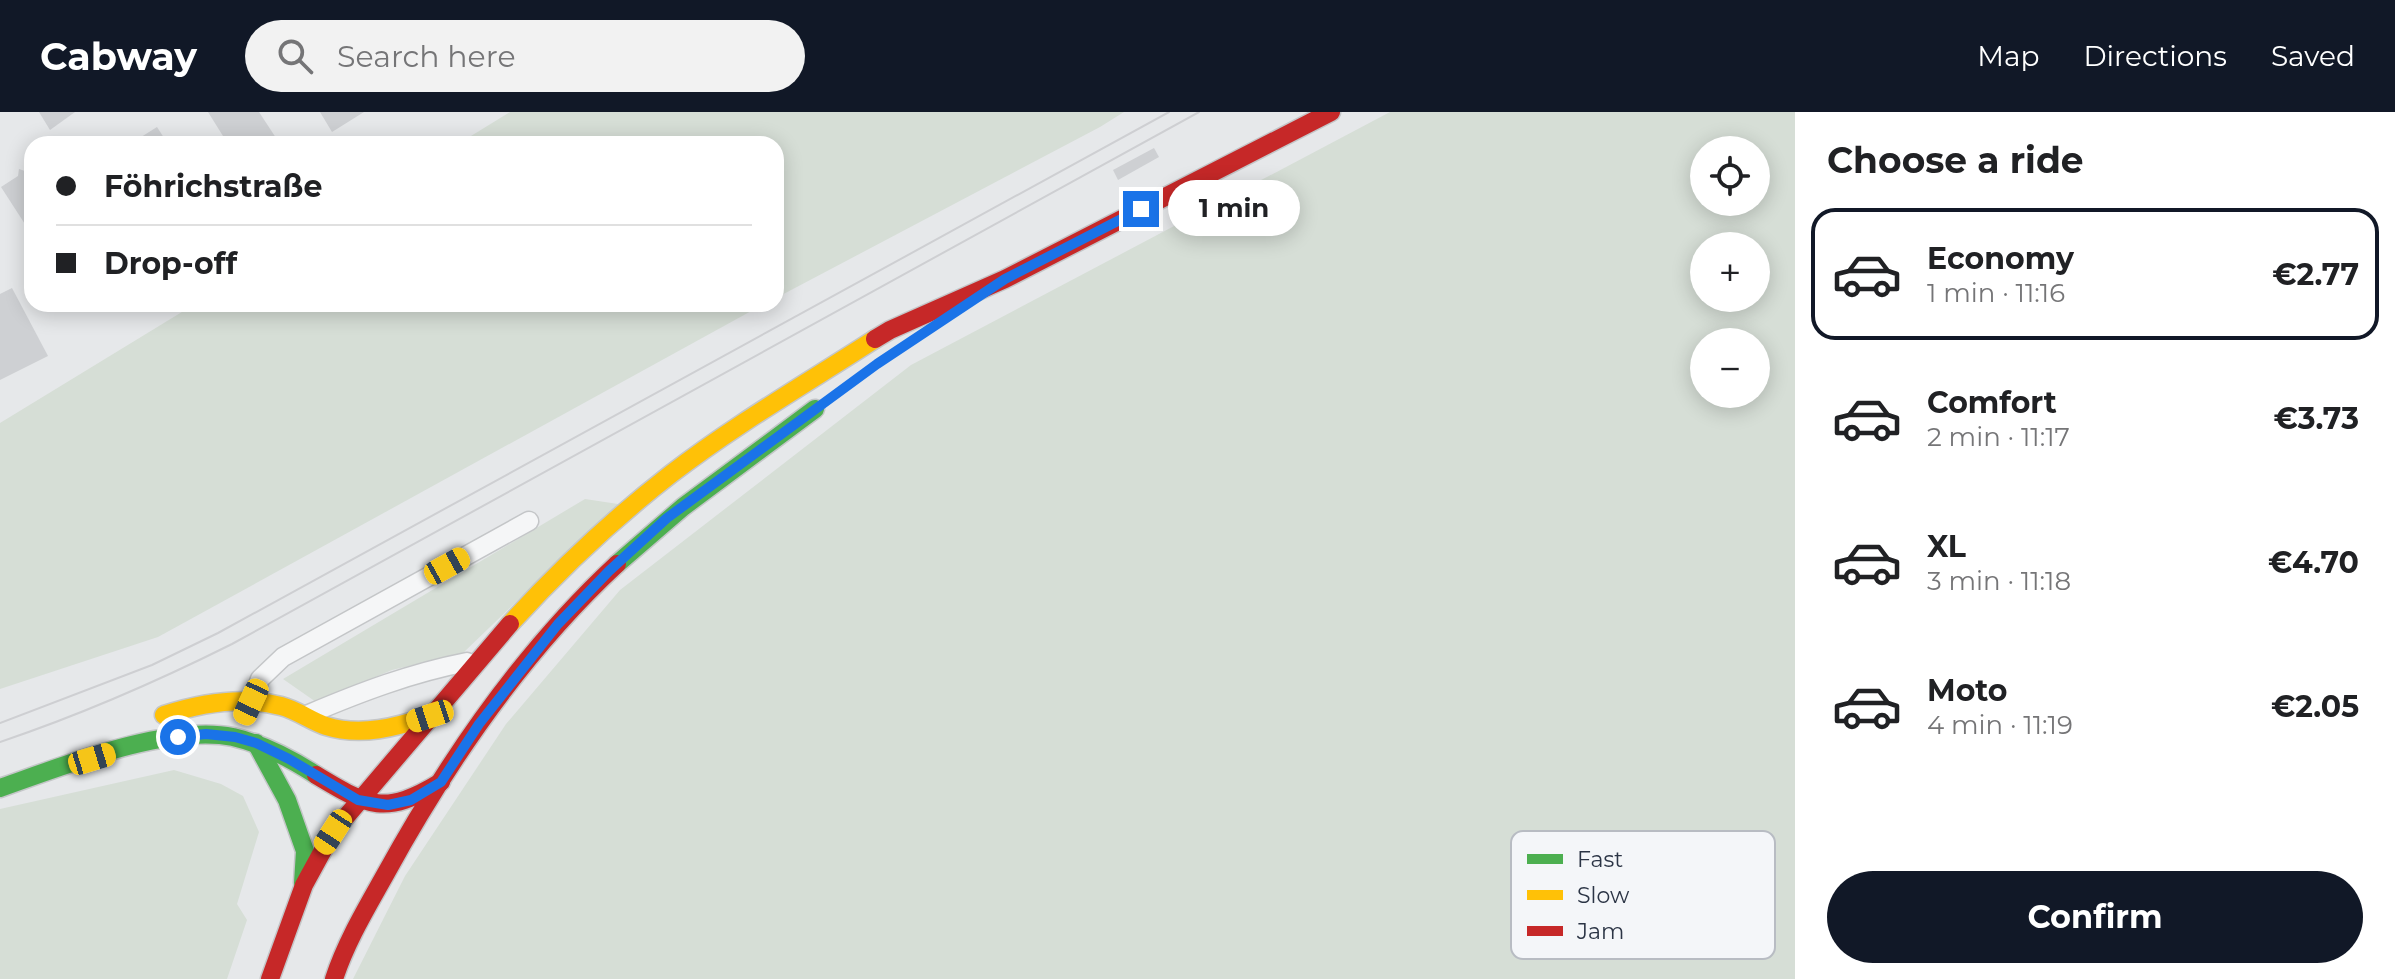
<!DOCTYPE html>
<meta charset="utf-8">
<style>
:root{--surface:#fff;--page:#f2f2f2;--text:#202124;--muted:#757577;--line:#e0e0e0;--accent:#111827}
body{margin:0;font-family:Montserrat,sans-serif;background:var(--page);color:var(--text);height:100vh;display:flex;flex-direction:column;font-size:30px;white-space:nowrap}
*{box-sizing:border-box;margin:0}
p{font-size:26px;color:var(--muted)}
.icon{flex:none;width:44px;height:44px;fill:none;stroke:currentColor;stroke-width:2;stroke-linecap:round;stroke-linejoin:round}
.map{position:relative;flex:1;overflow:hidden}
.sheet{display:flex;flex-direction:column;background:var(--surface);width:600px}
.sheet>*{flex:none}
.top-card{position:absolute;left:24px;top:24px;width:760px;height:176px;border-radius:24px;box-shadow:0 4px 20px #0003;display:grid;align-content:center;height:176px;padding:0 32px;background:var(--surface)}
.tools{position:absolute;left:1690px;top:24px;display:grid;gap:16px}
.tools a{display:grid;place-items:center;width:80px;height:80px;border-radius:50%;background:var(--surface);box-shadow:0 4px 20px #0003;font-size:40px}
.end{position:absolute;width:36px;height:36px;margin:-18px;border:10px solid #1a73e8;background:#fff;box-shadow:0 0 0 4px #fff}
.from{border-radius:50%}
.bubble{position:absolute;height:56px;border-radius:28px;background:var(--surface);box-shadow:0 4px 20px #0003;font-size:26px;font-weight:700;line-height:56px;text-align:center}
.car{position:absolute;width:24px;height:48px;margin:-24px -12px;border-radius:10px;box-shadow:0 0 6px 2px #0007;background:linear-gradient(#f5c518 24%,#345 0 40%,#f5c518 0 76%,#345 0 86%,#f5c518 0)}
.top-card b{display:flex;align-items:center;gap:28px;height:76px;font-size:30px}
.top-card b+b{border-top:2px solid var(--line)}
.top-card i{width:20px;height:20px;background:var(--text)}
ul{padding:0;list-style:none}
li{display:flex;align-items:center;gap:24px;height:132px;margin:0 16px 12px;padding:0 16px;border:4px solid transparent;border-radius:24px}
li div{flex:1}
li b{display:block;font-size:30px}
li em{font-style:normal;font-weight:700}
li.selected{border-color:var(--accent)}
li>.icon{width:72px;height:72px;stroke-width:1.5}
h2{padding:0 32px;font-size:36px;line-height:96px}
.primary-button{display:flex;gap:16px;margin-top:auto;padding:16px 32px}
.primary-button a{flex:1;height:92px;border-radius:48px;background:var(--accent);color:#fff;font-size:32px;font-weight:700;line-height:92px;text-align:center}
header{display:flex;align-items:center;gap:48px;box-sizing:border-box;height:112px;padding:0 40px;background:var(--accent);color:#fff}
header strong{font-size:38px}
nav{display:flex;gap:44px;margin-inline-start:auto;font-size:28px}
.search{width:560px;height:72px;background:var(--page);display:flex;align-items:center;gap:20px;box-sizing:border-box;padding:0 28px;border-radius:44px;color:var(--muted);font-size:30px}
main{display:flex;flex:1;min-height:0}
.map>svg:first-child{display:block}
.green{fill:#d6ded6;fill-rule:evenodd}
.building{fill:#ced0d3}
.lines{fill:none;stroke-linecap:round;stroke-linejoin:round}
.lane-casing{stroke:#c4c6c8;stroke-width:21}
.fast-casing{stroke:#c4c6c8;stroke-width:21}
.slow-casing{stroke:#c4c6c8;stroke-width:21}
.jam-casing{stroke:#c4c6c8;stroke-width:21}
.lane{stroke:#f5f6f7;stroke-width:18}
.fast{stroke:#4caf50;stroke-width:18}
.slow{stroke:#ffc107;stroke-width:18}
.jam{stroke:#c62828;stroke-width:18}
.tram{stroke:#cecfd2;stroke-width:2}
.route{stroke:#1a73e8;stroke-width:10}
.key{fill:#f4f6f9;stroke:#b8bcc3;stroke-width:2}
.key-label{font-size:22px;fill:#2b3445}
</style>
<header>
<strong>Cabway</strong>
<div class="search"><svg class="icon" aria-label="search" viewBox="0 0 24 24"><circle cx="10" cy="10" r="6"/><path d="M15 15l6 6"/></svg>Search here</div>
<nav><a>Map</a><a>Directions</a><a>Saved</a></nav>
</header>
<main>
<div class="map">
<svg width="1795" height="867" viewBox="0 0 1795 867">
<rect width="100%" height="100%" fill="#e6e8ea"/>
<g class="green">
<path d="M510,0H1124L1100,15L776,186V32H458Z"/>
<path d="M1390,0H1795V867H353L405,764L506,612L620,478L911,253ZM1704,38H1756V90H1704ZM1704,134H1756V186H1704ZM1704,230H1756V282H1704Z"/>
<path d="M195,192H764L158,525L0,577V311Z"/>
<path d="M585,387L618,392L463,541L392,558L316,590L283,567Z"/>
<path d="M174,658L221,672L243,684L259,720L237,792L247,808L227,867H0V697Z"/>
</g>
<g class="building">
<path d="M39,0H75L50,18Z"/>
<path d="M208,0H259L280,32H228Z"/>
<path d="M320,0H364L332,20Z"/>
<path d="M157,15L168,32H130Z"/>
<path d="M1154,36L1159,45L1118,68L1113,58Z"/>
<path d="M32,55V123L1,75L18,64L19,57L25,59Z"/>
<path d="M12,176L48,244L0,268V182Z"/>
</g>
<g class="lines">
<g class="lane-casing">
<g id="lane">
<path d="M252,590L260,567L283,545L529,409"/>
<path d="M309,602C361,580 411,561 467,550"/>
</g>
</g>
<g class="fast-casing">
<g id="fast">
<path d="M617,452L683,395L815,297"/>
<path d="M256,631L287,688L305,739L303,771"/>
<path d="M0,676C63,654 167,612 233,625C263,632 290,646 316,663"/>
</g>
</g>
<g class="slow-casing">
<g id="slow">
<path d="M510,512C560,457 613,407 671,362C736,312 807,271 875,227"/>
<path d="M164,603C201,591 243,584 281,594C297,598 311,609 326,614C361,625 397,615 430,604"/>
</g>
</g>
<g class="jam-casing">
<g id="jam">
<path d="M875,227L890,218L1005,167L1331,0"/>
<path d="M316,663C369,695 385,704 441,670"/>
<path d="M270,867L304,773L333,720L510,512"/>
<path d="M334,867C346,830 366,797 385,763C447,650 522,540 617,452"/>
</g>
</g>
<use href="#lane" class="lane"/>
<use href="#fast" class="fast"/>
<use href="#slow" class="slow"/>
<use href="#jam" class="jam"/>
<g class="tram">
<path d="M0,611L152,553L218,521L1169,0"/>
<path d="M0,630C80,603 156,570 232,532L1199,0"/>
</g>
</g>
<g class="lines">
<path class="route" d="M178,625L206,622L235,625L256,631L289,647L358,688L388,693L411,688L441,670L479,612L558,512L609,459L667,406L877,252L1005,167L1141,97"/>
</g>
<rect x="1511" y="719" width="264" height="128" rx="12" class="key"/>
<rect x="1527" y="742" width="36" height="10" fill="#4caf50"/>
<rect x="1527" y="778" width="36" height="10" fill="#ffc107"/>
<rect x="1527" y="814" width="36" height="10" fill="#c62828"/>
<g class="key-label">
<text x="1577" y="755">Fast</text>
<text x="1577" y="791">Slow</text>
<text x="1577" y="827">Jam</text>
</g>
</svg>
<div class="tools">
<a><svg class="icon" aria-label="locate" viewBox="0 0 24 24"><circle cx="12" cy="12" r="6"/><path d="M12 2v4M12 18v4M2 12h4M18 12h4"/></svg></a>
<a>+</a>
<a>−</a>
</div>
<i class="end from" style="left:178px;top:625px"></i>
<i class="end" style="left:1141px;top:97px"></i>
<div class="bubble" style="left:1168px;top:68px;width:132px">1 min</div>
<i class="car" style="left:447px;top:454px;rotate:61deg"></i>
<i class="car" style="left:251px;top:590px;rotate:205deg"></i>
<i class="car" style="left:430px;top:604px;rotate:252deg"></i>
<i class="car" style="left:92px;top:647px;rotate:73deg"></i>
<i class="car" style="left:333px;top:720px;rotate:213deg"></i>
<div class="top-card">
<b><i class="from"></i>Föhrichstraße</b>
<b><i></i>Drop-off</b>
</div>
</div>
<section class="sheet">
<h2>Choose a ride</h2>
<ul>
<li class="selected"><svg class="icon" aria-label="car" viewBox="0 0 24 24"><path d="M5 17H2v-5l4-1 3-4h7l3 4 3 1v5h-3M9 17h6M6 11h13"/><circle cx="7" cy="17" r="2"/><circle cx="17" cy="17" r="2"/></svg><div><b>Economy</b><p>1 min · 11:16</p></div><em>€2.77</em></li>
<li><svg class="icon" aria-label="car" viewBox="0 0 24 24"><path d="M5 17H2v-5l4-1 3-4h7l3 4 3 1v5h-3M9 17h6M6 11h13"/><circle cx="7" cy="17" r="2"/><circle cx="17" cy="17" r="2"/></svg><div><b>Comfort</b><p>2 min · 11:17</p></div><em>€3.73</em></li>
<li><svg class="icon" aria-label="car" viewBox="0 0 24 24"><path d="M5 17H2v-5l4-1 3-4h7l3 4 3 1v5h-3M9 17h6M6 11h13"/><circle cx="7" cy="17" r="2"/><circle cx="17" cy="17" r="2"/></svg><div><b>XL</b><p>3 min · 11:18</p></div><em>€4.70</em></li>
<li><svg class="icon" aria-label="car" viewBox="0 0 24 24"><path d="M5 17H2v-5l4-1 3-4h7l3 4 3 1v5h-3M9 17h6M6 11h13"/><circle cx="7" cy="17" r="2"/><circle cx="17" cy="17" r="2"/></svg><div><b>Moto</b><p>4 min · 11:19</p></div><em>€2.05</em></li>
</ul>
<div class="primary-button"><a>Confirm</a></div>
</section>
</main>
